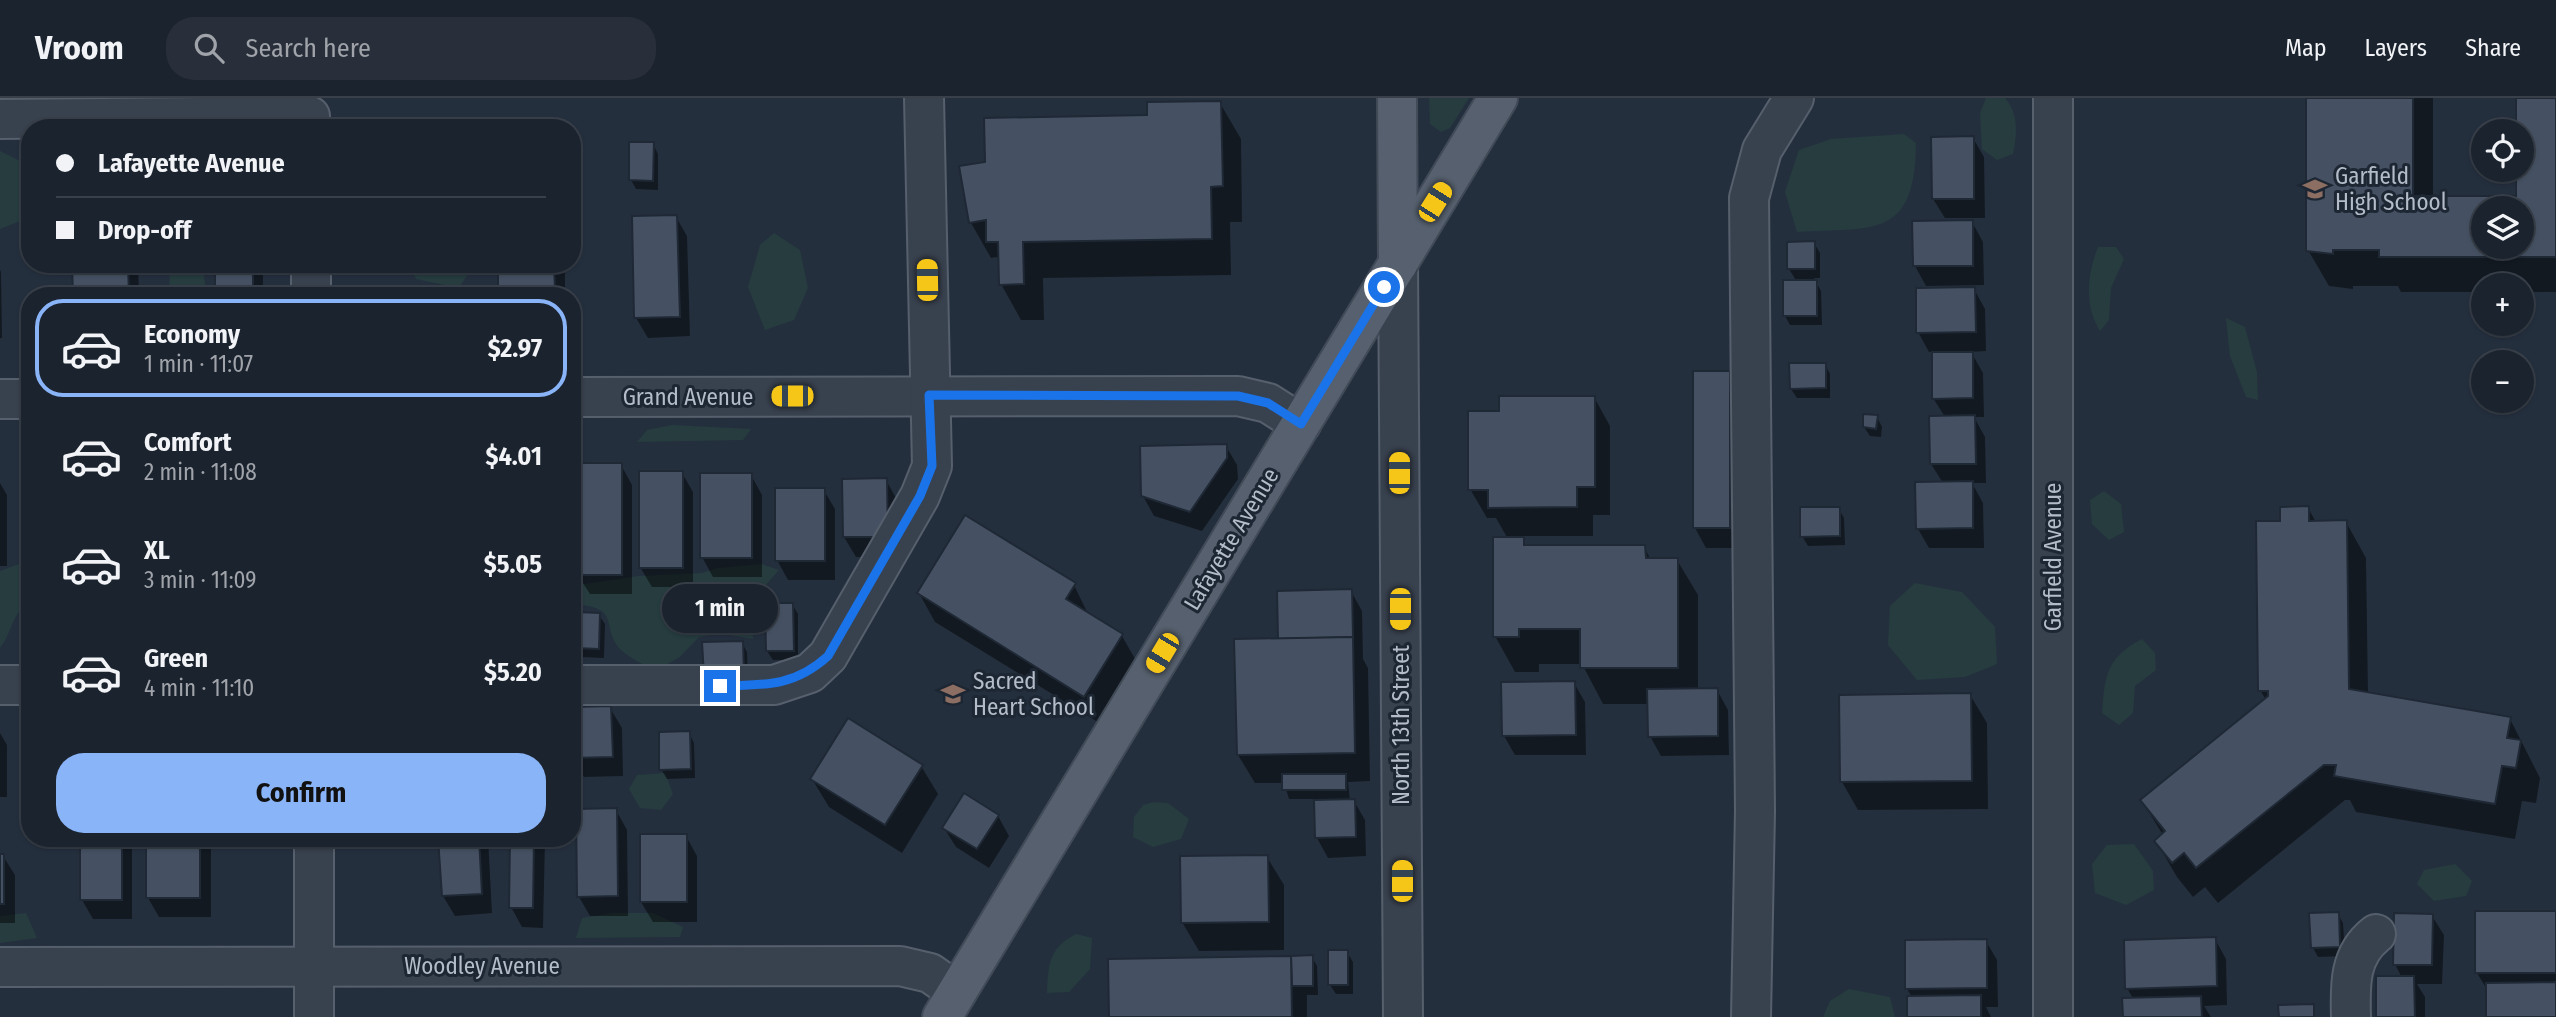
<!DOCTYPE html>
<meta charset="utf-8">
<style>
:root{--surface:#1b232e;--page:#282f3a;--text:#f1f3f6;--muted:#a0a4aa;--line:#39404a;--accent:#8ab4f8}
body{margin:0;font-family:"Fira Sans Condensed",sans-serif;background:var(--page);color:var(--text);height:100vh;display:flex;flex-direction:column;font-size:26px;white-space:nowrap}
*{box-sizing:border-box;margin:0}
p{font-size:23px;color:var(--muted)}
.icon{flex:none;width:38px;height:38px;fill:none;stroke:currentColor;stroke-width:2;stroke-linecap:round;stroke-linejoin:round}
.map{position:relative;flex:1;overflow:hidden}
.drawer{position:absolute;left:21px;top:189px;width:560px;height:560px;display:flex;flex-direction:column;background:var(--surface);border-radius:28px;box-shadow:0 2px 5px #0004,0 0 0 2px var(--line)}
.drawer>*{flex:none}
.guide{position:absolute;left:21px;top:21px;width:560px;height:154px;border-radius:28px;box-shadow:0 2px 5px #0004,0 0 0 2px var(--line);display:grid;align-content:center;height:154px;padding:0 35px;background:var(--surface)}
.tools{position:absolute;left:2471px;top:21px;display:grid;gap:14px}
.tools a{display:grid;place-items:center;width:63px;height:63px;border-radius:50%;background:var(--surface);box-shadow:0 2px 5px #0004,0 0 0 2px var(--line);font-size:35px}
.end{position:absolute;width:32px;height:32px;margin:-16px;border:9px solid #1a73e8;background:#fff;box-shadow:0 0 0 4px #fff}
.from{border-radius:50%}
.bubble{position:absolute;height:49px;border-radius:24px;background:var(--surface);box-shadow:0 2px 5px #0004,0 0 0 2px var(--line);font-size:23px;font-weight:700;line-height:49px;text-align:center}
.car{position:absolute;width:21px;height:42px;margin:-21px -10px;border-radius:9px;box-shadow:0 0 5px 2px #0007;background:linear-gradient(#f5c518 24%,#345 0 40%,#f5c518 0 76%,#345 0 86%,#f5c518 0)}
.guide b{display:flex;align-items:center;gap:24px;height:66px;font-size:26px}
.guide b+b{border-top:2px solid var(--line)}
.guide i{width:18px;height:18px;background:var(--text)}
ul{padding:12px 0 0;list-style:none}
li{display:flex;align-items:center;gap:21px;height:98px;margin:0 14px 10px;padding:0 21px;border:4px solid transparent;border-radius:28px}
li div{flex:1}
li b{display:block;font-size:26px}
li em{font-style:normal;font-weight:700}
li.on{border-color:var(--accent)}
li>.icon{width:63px;height:63px;stroke-width:1.5}
.primary-button{display:flex;gap:14px;margin-top:auto;padding:14px 35px}
.primary-button a{flex:1;height:80px;border-radius:28px;background:var(--accent);color:#111;font-size:28px;font-weight:700;line-height:80px;text-align:center}
header{display:flex;align-items:center;gap:42px;box-sizing:border-box;height:98px;padding:0 35px;background:var(--surface);border-bottom:2px solid var(--line)}
header strong{font-size:33px}
nav{display:flex;gap:38px;margin-inline-start:auto;font-size:24px}
.search{width:490px;height:63px;background:var(--page);display:flex;align-items:center;gap:18px;box-sizing:border-box;padding:0 24px;border-radius:28px;color:var(--muted);font-size:26px}
.map>svg:first-child{display:block}
.green{fill:#263c3f}
.shadow{fill:#0007;fill-rule:evenodd}
.building{fill:#455162;stroke:#1f2835;stroke-width:2;fill-rule:evenodd}
.lines{fill:none;stroke-linecap:round;stroke-linejoin:round}
.minor-casing{stroke:#565f6c;stroke-width:42}
.major-casing{stroke:#414a57;stroke-width:42}
.minor{stroke:#38414e;stroke-width:38}
.major{stroke:#56606e;stroke-width:38}
.route{stroke:#1a73e8;stroke-width:9}
.labels{text-anchor:middle;stroke-width:6;stroke-linejoin:round;paint-order:stroke}
.poi-label{font-size:23px;fill:#b4bcc9;stroke:#1d2633;text-anchor:start}
.street-label{font-size:23px;fill:#b4bcc9;stroke:#1d2633}
</style>
<header>
<strong>Vroom</strong>
<div class="search"><svg class="icon" aria-label="search" viewBox="0 0 24 24"><circle cx="10" cy="10" r="6"/><path d="M15 15l6 6"/></svg>Search here</div>
<nav><a>Map</a><a>Layers</a><a>Share</a></nav>
</header>
<div class="map">
<svg width="2556" height="919" viewBox="0 0 2556 919">
<rect width="100%" height="100%" fill="#242f3e"/>
<g class="green">
<path d="M1429,0H1469L1450,30L1441,34L1430,26Z"/>
<path d="M1986,0H2005C2019,16 2017,36 2013,56L1997,62L1982,51L1980,15Z"/>
<path d="M1904,36L1916,45C1915,142 1874,129 1797,134L1785,94L1799,52L1831,41Z"/>
<path d="M0,53L22,64L20,123L0,131Z"/>
<path d="M774,135L800,152L808,190L794,222L765,232L748,189L760,147Z"/>
<path d="M2098,149H2116L2124,161L2111,190L2109,222L2100,233C2084,207 2087,177 2098,149Z"/>
<path d="M170,166H202L207,198H169Z"/>
<path d="M409,166H474L459,190L416,181Z"/>
<path d="M2226,220L2245,229L2257,274L2258,302L2246,299L2230,258Z"/>
<path d="M672,327L751,331L743,342L637,344L647,332Z"/>
<path d="M2104,393L2121,406L2124,434L2109,442L2092,426L2090,402Z"/>
<path d="M30,462V503C10,518 14,531 0,550V473Z"/>
<path d="M761,466L779,472L751,504L753,541L719,535L699,539L680,559L655,573C644,567 630,560 621,552C599,529 624,509 572,506V488L638,478L702,475L718,470Z"/>
<path d="M1915,485L1962,494L1995,529L1997,566L1965,579L1917,582L1888,547L1890,508Z"/>
<path d="M2142,541L2155,555L2156,572L2135,588L2133,615L2119,627L2102,615C2105,577 2106,560 2142,541Z"/>
<path d="M665,675L673,696L661,712L640,710L629,691L637,677Z"/>
<path d="M1154,704L1168,705L1189,721L1181,741L1153,749L1133,739L1134,719L1143,707Z"/>
<path d="M2134,746L2153,773L2154,792L2126,807L2095,795L2092,766L2107,747Z"/>
<path d="M2455,766L2472,783L2466,798L2434,803L2417,786L2424,772Z"/>
<path d="M26,815L37,840L0,845V818Z"/>
<path d="M611,815H653L683,829L680,839L576,840L582,820Z"/>
<path d="M1076,836L1092,840L1090,871L1069,894L1047,895C1048,866 1049,850 1076,836Z"/>
<path d="M1849,891L1890,899L1895,919H1823L1830,903Z"/>
</g>
<g class="shadow">
<path d="M0,0H47V22L0,23Z"/>
<path d="M2308,0H2433V100H2518V72H2522L2518,0H2556V194H2522V187H2483V194H2401L2398,188H2353V191L2329,188L2308,152ZM2483,110H2522V149H2483Z"/>
<path d="M1220,5L1241,41L1242,124H1230L1231,177L1043,180L1044,222H1021L1001,186L1000,165L997,159L991,160L971,125L987,65L1149,19Z"/>
<path d="M1973,40L1984,59L1985,120H1945L1933,101Z"/>
<path d="M653,46L658,56V92L636,91L631,82Z"/>
<path d="M676,119L687,138L690,238L648,240L636,220Z"/>
<path d="M1972,124L1983,144L1984,187L1926,188L1915,168Z"/>
<path d="M1814,145L1820,155V180H1814L1821,193L1822,227H1790L1785,218L1797,184L1789,171Z"/>
<path d="M74,166H138L139,198H74Z"/>
<path d="M217,166H258L263,175V198H217Z"/>
<path d="M500,166H565V198H504L500,191Z"/>
<path d="M0,172L1,174L2,240H0Z"/>
<path d="M1974,191L1985,211L1986,253L1971,254L1983,275L1984,319H1974L1985,339L1986,385H1972L1983,405L1984,450H1929L1918,431L1943,385L1931,366L1945,319L1933,300V254H1929L1918,234Z"/>
<path d="M1825,266L1830,276V300H1797L1791,291Z"/>
<path d="M1729,275L1740,294V450H1706L1695,430Z"/>
<path d="M1594,299L1610,328V417H1593V438H1521L1527,449H1644L1651,462H1677L1698,497V592H1717L1728,612L1729,657L1661,658L1650,638L1649,606H1603L1582,566H1539V574H1515L1495,538L1508,441L1496,420H1487L1470,391L1501,315Z"/>
<path d="M1877,319L1882,329L1881,339L1870,338L1864,329Z"/>
<path d="M1226,348L1237,367L1238,381L1202,433L1154,418L1143,398Z"/>
<path d="M621,367L632,387V496H590L578,477Z"/>
<path d="M682,375L693,394V489H652L640,469Z"/>
<path d="M751,377L762,397V479H713L702,459Z"/>
<path d="M886,382L897,402L898,458L856,459L844,439Z"/>
<path d="M0,385L7,397V468H0Z"/>
<path d="M823,391L835,411V482H788L777,462Z"/>
<path d="M2308,410L2316,424H2346L2366,460L2368,596L2510,621L2540,680L2536,705L2522,703L2515,741L2356,714L2350,702H2345L2218,805L2205,789L2193,799L2177,779L2156,743L2163,737L2142,703L2266,602L2260,592L2282,425Z"/>
<path d="M1839,411L1844,420L1845,447L1808,448L1802,438Z"/>
<path d="M1074,487L1089,518L1122,538L1138,566L1101,626L935,524L919,495Z"/>
<path d="M1351,493L1362,513L1363,561L1368,570L1370,683L1348,684L1350,703H1354L1365,722L1366,758L1328,760L1317,740L1315,701H1289L1284,685H1255L1238,657L1280,542Z"/>
<path d="M792,506L798,516V562H773L767,553Z"/>
<path d="M599,517L605,526L604,560L582,559L576,550Z"/>
<path d="M742,545L747,554L748,586L711,587Z"/>
<path d="M1574,585L1585,604L1586,657H1515L1504,638Z"/>
<path d="M1970,597L1987,625L1988,711L1858,712L1842,684Z"/>
<path d="M610,610L622,630L623,678L584,679L572,660Z"/>
<path d="M0,635L7,647V699H0Z"/>
<path d="M689,635L694,645L695,680L667,681L661,671Z"/>
<path d="M921,668L938,696L902,755L829,709L812,681Z"/>
<path d="M616,712L627,732L628,818H590L579,799Z"/>
<path d="M998,718L1009,738L989,770L956,749L944,730Z"/>
<path d="M686,738L697,758V824H653L641,804Z"/>
<path d="M82,740H132V821H93L82,802Z"/>
<path d="M148,740H211V819H159L148,800Z"/>
<path d="M440,740H488L492,815L455,818L443,798Z"/>
<path d="M512,740H543L545,743L543,830L522,829L511,809Z"/>
<path d="M0,758H3L15,777V825H0Z"/>
<path d="M1267,759L1284,787V852L1199,853L1182,824Z"/>
<path d="M2556,815V919H2488V893L2477,875Z"/>
<path d="M2338,816L2343,825L2345,858L2318,859L2313,850L2311,817Z"/>
<path d="M2432,818L2444,837L2442,886H2417L2425,899V919H2378L2402,880L2395,866Z"/>
<path d="M2215,841L2226,861L2227,907L2204,908L2211,919H2124L2134,902L2127,890Z"/>
<path d="M1986,843L1997,862L1998,909H1986L1991,919H1909L1912,899L1907,891Z"/>
<path d="M1347,854L1353,864V896H1336L1330,887Z"/>
<path d="M1312,859L1317,868L1318,897H1307V919H1111L1110,862Z"/>
</g>
<g class="building">
<path d="M2306,0H2413V98H2516V72H2522V33H2516V0H2556V159H2379V152H2333V156L2306,153ZM2483,110H2522V149H2483Z"/>
<path d="M1221,3L1223,88L1211,89L1212,141L1023,144L1024,186L999,187L998,144H986V122L969,125L959,68L985,64L984,20L1147,17V4Z"/>
<path d="M1974,38V101H1932L1931,39Z"/>
<path d="M629,44H654L653,83L629,82Z"/>
<path d="M677,117L680,219L634,220L632,118Z"/>
<path d="M1973,122V168H1913L1912,123Z"/>
<path d="M1815,143V171H1787V144Z"/>
<path d="M72,166H128L129,198H73Z"/>
<rect x="215" y="166" width="38" height="32"/>
<path d="M498,166H554L555,191L498,192Z"/>
<rect x="1783" y="182" width="34" height="36"/>
<path d="M1975,189L1976,234L1916,235V190Z"/>
<path d="M1932,254H1973V300L1932,301Z"/>
<path d="M1789,265H1826V290L1790,291Z"/>
<rect x="1693" y="273" width="37" height="157"/>
<path d="M1499,298H1595V389H1577V409L1488,410V392H1468V313H1499Z"/>
<path d="M1863,316L1878,317L1876,331L1863,329Z"/>
<path d="M1975,317L1976,366H1930L1929,318Z"/>
<path d="M1227,346V360L1190,414L1141,398L1140,348Z"/>
<rect x="576" y="365" width="46" height="112"/>
<rect x="639" y="373" width="44" height="97"/>
<rect x="700" y="375" width="52" height="85"/>
<path d="M887,380L888,439H843L842,381Z"/>
<rect x="26" y="383" width="4" height="73"/>
<path d="M1973,383V430L1916,431L1915,384Z"/>
<rect x="775" y="390" width="50" height="73"/>
<path d="M2309,408V423L2347,422L2349,591L2511,619L2507,640L2521,642L2516,670L2502,668L2495,706L2334,678L2336,667H2324L2196,770L2184,755L2172,765L2154,743L2165,733L2140,702L2268,598V593H2258L2256,423H2280V409Z"/>
<path d="M1800,409H1840V438L1800,439Z"/>
<path d="M965,417L1076,485L1066,501L1123,536L1084,599L917,495Z"/>
<path d="M1493,439H1524V447H1645L1646,460H1678V570H1580V531H1519V539H1493Z"/>
<path d="M1352,491L1353,539L1278,541L1277,493Z"/>
<path d="M765,505H793L794,553H766Z"/>
<path d="M576,514L600,515L599,551L575,550Z"/>
<path d="M1353,539L1355,655L1237,657L1234,541Z"/>
<path d="M743,543L744,577L704,578L702,544Z"/>
<path d="M1575,583L1576,637L1502,638L1501,584Z"/>
<path d="M1718,590V638L1648,639L1647,591Z"/>
<path d="M1971,595L1972,683L1840,684L1839,597Z"/>
<path d="M611,608L613,659L572,660V609Z"/>
<path d="M848,620L923,667L885,727L810,681Z"/>
<path d="M690,633L691,671L659,672V634Z"/>
<rect x="1282" y="676" width="64" height="16"/>
<path d="M964,695L999,717L977,751L942,730Z"/>
<path d="M1355,701L1356,739L1315,740L1314,702Z"/>
<path d="M617,710L618,798L577,799L576,711Z"/>
<rect x="640" y="736" width="47" height="68"/>
<rect x="80" y="740" width="42" height="62"/>
<rect x="146" y="740" width="54" height="60"/>
<path d="M438,740H479L482,796L442,798Z"/>
<path d="M510,740H534L533,810H509Z"/>
<rect x="0" y="756" width="4" height="50"/>
<path d="M1268,757L1269,824L1181,825L1180,758Z"/>
<rect x="2475" y="813" width="81" height="62"/>
<path d="M2339,814L2340,849L2311,850L2309,815Z"/>
<path d="M2394,815L2433,816L2432,867H2393Z"/>
<path d="M2216,839L2217,888L2125,891L2124,842Z"/>
<path d="M1987,841V890L1905,891V842Z"/>
<rect x="1328" y="852" width="20" height="35"/>
<path d="M1313,857V888H1292L1291,858Z"/>
<path d="M1291,858L1292,919H1109L1108,861Z"/>
<path d="M2376,878H2414L2415,919H2376Z"/>
<path d="M2556,884V919H2486V885Z"/>
<path d="M1981,897V919H1907V898Z"/>
<path d="M2201,898L2202,919H2123L2122,900Z"/>
<path d="M2314,906V919H2279L2278,907Z"/>
</g>
<g class="lines">
<g class="minor-casing">
<g id="minor">
<path d="M2053,0V919"/>
<path d="M0,21L310,18"/>
<path d="M311,166V198"/>
<path d="M1398,166L1403,919"/>
<path d="M572,299L1238,298L1268,305L1301,326"/>
<path d="M0,301H30"/>
<path d="M0,587H30"/>
<path d="M572,587H774L810,575L828,558L920,398L932,368L924,0"/>
<path d="M314,740V919"/>
<path d="M0,869L900,868L930,875L957,894"/>
<path d="M1751,919L1755,713L1749,100L1762,52L1794,0"/>
<path d="M2351,919C2350,887 2349,857 2376,836"/>
</g>
</g>
<g class="major-casing">
<g id="major">
<path d="M1397,0L1398,166"/>
<path d="M942,919L1498,0"/>
</g>
</g>
<use href="#minor" class="minor"/>
<use href="#major" class="major"/>
</g>
<g class="lines">
<path class="route" d="M720,588C764,587 794,589 828,558L920,398L932,368L929,297L1238,298L1268,305L1301,326L1384,189"/>
</g>
<defs>
<g id="school-bare" transform="scale(1.89)"><path d="M0-5L7-2L0 1L-7-2ZM-4 1L0 2.5L4 1V4Q0 6-4 4Z" fill="#8d6e63" stroke="#1d2633" stroke-width="2.5" paint-order="stroke"/></g>
</defs>
<g fill-rule="evenodd">
<use href="#school-bare" x="2315" y="91"/>
<use href="#school-bare" x="953" y="596"/>
</g>
<g class="labels">
<g class="poi-label">
<text x="2335" y="86">Garfield<tspan x="2335" dy="26">High School</tspan></text>
<text x="973" y="591">Sacred<tspan x="973" dy="26">Heart School</tspan></text>
</g>
<g class="street-label">
<text x="688" y="307">Grand Avenue</text>
<text transform="translate(1231 441) rotate(-59)" y="8">Lafayette Avenue</text>
<text transform="translate(2053 459) rotate(-90)" y="8">Garfield Avenue</text>
<text transform="translate(1401 627) rotate(-90)" y="8">North 13th Street</text>
<text x="482" y="876">Woodley Avenue</text>
</g>
</g>
</svg>
<div class="tools">
<a><svg class="icon" aria-label="locate" viewBox="0 0 24 24"><circle cx="12" cy="12" r="6"/><path d="M12 2v4M12 18v4M2 12h4M18 12h4"/></svg></a>
<a><svg class="icon" aria-label="layers" viewBox="0 0 24 24"><path d="M12 4l9 5-9 5-9-5zM3 14l9 5 9-5"/></svg></a>
<a>+</a>
<a>−</a>
</div>
<i class="end from" style="left:1384px;top:189px"></i>
<i class="end" style="left:720px;top:588px"></i>
<div class="bubble" style="left:662px;top:486px;width:116px">1 min</div>
<i class="car" style="left:1435px;top:104px;rotate:32deg"></i>
<i class="car" style="left:927px;top:182px;rotate:359deg"></i>
<i class="car" style="left:792px;top:298px;rotate:270deg"></i>
<i class="car" style="left:1399px;top:375px;rotate:0deg"></i>
<i class="car" style="left:1400px;top:511px;rotate:180deg"></i>
<i class="car" style="left:1162px;top:555px;rotate:211deg"></i>
<i class="car" style="left:1402px;top:783px;rotate:0deg"></i>
<div class="guide">
<b><i class="from"></i>Lafayette Avenue</b>
<b><i></i>Drop-off</b>
</div>
<section class="drawer">
<ul>
<li class="on"><svg class="icon" aria-label="car" viewBox="0 0 24 24"><path d="M5 17H2v-5l4-1 3-4h7l3 4 3 1v5h-3M9 17h6M6 11h13"/><circle cx="7" cy="17" r="2"/><circle cx="17" cy="17" r="2"/></svg><div><b>Economy</b><p>1 min · 11:07</p></div><em>$2.97</em></li>
<li><svg class="icon" aria-label="car" viewBox="0 0 24 24"><path d="M5 17H2v-5l4-1 3-4h7l3 4 3 1v5h-3M9 17h6M6 11h13"/><circle cx="7" cy="17" r="2"/><circle cx="17" cy="17" r="2"/></svg><div><b>Comfort</b><p>2 min · 11:08</p></div><em>$4.01</em></li>
<li><svg class="icon" aria-label="car" viewBox="0 0 24 24"><path d="M5 17H2v-5l4-1 3-4h7l3 4 3 1v5h-3M9 17h6M6 11h13"/><circle cx="7" cy="17" r="2"/><circle cx="17" cy="17" r="2"/></svg><div><b>XL</b><p>3 min · 11:09</p></div><em>$5.05</em></li>
<li><svg class="icon" aria-label="car" viewBox="0 0 24 24"><path d="M5 17H2v-5l4-1 3-4h7l3 4 3 1v5h-3M9 17h6M6 11h13"/><circle cx="7" cy="17" r="2"/><circle cx="17" cy="17" r="2"/></svg><div><b>Green</b><p>4 min · 11:10</p></div><em>$5.20</em></li>
</ul>
<div class="primary-button"><a>Confirm</a></div>
</section>
</div>
